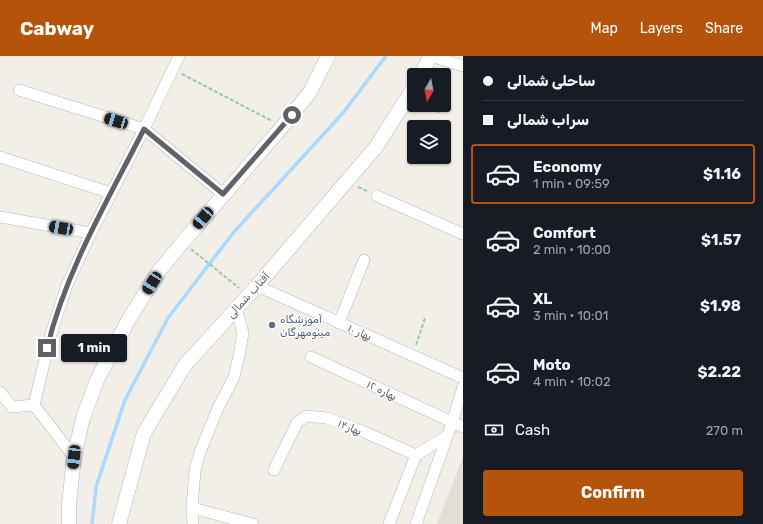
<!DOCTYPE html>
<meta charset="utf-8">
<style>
:root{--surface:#171b24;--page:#20242c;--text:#f1f3f6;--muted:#9ea1a6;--line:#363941;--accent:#b45309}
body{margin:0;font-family:Rubik,Vazirmatn,sans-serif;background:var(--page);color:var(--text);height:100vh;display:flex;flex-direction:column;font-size:15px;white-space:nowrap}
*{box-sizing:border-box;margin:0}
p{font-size:13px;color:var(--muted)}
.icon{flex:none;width:22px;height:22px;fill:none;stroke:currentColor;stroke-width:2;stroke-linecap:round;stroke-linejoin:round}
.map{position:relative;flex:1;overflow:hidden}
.details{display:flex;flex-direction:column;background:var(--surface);width:300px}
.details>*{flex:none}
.guide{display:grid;align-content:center;height:88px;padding:0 20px;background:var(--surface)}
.needle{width:26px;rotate:190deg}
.buttons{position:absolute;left:407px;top:12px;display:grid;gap:8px}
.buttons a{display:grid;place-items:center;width:44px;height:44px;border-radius:4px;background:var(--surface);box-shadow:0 1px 3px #0004;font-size:20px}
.end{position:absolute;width:18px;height:18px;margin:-9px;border:5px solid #5f6368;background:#fff;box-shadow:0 0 0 2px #fff}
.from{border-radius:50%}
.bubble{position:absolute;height:28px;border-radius:4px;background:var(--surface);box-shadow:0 1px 3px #0004;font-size:13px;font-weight:700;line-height:28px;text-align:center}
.car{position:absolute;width:12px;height:24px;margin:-12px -6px;border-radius:5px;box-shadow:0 0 3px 1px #0007;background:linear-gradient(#222 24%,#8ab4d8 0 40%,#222 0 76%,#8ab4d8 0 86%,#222 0)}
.guide b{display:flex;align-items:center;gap:14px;height:38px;font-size:15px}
.guide b+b{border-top:1px solid var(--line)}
.guide i{width:10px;height:10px;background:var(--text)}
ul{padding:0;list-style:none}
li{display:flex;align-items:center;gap:12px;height:60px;margin:0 8px 6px;padding:0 12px;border:2px solid transparent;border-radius:4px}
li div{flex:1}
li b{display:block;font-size:15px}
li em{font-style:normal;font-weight:700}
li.selected{border-color:var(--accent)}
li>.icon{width:36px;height:36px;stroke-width:1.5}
.pay{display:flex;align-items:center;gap:10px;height:44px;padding:0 20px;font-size:15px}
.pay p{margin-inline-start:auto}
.cta{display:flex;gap:8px;margin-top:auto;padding:8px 20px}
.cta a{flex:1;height:46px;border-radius:4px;background:var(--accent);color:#fff;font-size:16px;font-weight:700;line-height:46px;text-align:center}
header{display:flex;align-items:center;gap:24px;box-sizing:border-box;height:56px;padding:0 20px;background:var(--accent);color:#fff}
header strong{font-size:19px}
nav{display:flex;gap:22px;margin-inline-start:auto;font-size:14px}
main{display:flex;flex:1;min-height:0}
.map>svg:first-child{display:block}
.education{fill:#e1ded6}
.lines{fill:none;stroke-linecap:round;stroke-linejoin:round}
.stream{stroke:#aadaff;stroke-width:3.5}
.minor-casing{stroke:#b5b8bc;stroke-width:12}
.tertiary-casing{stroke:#b5b8bc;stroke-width:15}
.path{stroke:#9cc7a9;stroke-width:2;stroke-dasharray:4 2;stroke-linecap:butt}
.minor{stroke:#fff;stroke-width:11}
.tertiary{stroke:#fff;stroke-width:14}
.route{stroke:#5f6368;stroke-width:5}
.service-dot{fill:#5c6f8a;stroke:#fff;stroke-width:1.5}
.labels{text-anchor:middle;stroke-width:3;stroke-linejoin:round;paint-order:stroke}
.street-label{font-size:11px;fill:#5f6368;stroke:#fff}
.service-label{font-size:11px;fill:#4e5e75;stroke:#fff;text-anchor:start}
</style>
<header>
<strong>Cabway</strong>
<nav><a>Map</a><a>Layers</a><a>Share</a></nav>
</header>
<main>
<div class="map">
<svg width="463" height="468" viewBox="0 0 463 468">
<rect width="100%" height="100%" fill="#f1efe8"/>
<path class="education" d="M463,401V468H437Z"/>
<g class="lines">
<path class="stream" d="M92,468L96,431L125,344L168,262L233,177L343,57L386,0"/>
<g class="minor-casing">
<g id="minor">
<path d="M431,0L463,10"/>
<path d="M19,34L144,73L223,138"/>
<path d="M0,101L111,137"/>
<path d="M377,140L463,178"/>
<path d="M0,161L91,177"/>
<path d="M257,230L463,322"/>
<path d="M339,267L364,204"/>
<path d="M311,301L463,371"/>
<path d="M0,336L12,351L34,349L74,401"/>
<path d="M34,349L51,278L67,229L91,177L144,73L179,0"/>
<path d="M274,414L297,367L306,360L327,362L362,375L416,399L447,380"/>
<path d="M192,452L253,468"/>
<path d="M193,468L192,452L195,414L200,396L218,352L234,321L239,300L243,277L236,252"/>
<path d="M389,468L416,399"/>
<path d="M416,468L452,367L463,331"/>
</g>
</g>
<g class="tertiary-casing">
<g id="tertiary">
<path d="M421,19L430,0"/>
<path d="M69,468V448L74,401L83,362L97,324L129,263L159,215L183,186L282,71L310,36L328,0"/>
<path d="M119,468L144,377L185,309L257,230L376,91L414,31"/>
</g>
</g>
<g class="path">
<path d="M182,18L272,65"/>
<path d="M419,49L442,57"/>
<path d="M358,131L369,136"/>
<path d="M191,193L239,232"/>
<path d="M416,289L425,262"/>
</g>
<use href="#minor" class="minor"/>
<use href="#tertiary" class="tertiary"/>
</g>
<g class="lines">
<path class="route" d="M47,292C66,214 108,144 144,73L223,138L292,59"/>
</g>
<circle class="service-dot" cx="272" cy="269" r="4"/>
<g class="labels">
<g class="street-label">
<text transform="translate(248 239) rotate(-48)" y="4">آفتاب شمالی</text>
<text transform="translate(360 276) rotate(24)" y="4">بهار ۱۰</text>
<text transform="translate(382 334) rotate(25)" y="4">بهاره ۱۲</text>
<text transform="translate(350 371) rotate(21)" y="4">بهار۱۴</text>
</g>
<g class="service-label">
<text x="280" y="267">آموزشگاه<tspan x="280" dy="13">مینومهرگان</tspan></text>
</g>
</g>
</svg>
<div class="buttons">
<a><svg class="needle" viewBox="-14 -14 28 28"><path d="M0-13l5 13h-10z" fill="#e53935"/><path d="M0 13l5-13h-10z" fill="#9ea1a6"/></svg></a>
<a><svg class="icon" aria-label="layers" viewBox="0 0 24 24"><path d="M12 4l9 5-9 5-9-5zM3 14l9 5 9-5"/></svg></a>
</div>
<i class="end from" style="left:292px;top:59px"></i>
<i class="end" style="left:47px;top:292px"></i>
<div class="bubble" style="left:61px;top:278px;width:66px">1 min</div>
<i class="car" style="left:116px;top:65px;rotate:287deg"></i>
<i class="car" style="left:203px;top:162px;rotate:220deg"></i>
<i class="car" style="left:61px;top:172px;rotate:280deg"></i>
<i class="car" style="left:152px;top:227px;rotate:213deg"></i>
<i class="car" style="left:74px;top:401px;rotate:186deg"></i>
</div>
<section class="details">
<div class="guide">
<b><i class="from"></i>ساحلی شمالی</b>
<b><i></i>سراب شمالی</b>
</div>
<ul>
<li class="selected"><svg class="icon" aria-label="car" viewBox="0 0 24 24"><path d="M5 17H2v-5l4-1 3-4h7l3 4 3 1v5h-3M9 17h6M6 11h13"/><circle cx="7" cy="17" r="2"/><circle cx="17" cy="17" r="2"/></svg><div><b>Economy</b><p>1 min · 09:59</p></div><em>$1.16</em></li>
<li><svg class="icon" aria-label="car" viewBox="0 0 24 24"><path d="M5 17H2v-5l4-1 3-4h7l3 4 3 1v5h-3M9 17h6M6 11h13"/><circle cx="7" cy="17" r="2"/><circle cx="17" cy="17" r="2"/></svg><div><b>Comfort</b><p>2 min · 10:00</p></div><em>$1.57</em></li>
<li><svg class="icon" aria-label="car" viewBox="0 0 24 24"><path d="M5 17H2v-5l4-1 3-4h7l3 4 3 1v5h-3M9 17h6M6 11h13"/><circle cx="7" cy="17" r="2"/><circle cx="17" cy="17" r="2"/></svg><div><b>XL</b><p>3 min · 10:01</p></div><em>$1.98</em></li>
<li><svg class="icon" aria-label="car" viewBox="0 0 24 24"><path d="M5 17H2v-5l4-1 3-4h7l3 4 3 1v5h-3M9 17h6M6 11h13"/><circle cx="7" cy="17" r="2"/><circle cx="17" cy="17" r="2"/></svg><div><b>Moto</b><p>4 min · 10:02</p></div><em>$2.22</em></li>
</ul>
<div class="pay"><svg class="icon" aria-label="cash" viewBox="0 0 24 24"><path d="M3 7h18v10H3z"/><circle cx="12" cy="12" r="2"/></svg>Cash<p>270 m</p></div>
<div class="cta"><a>Confirm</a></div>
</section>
</main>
